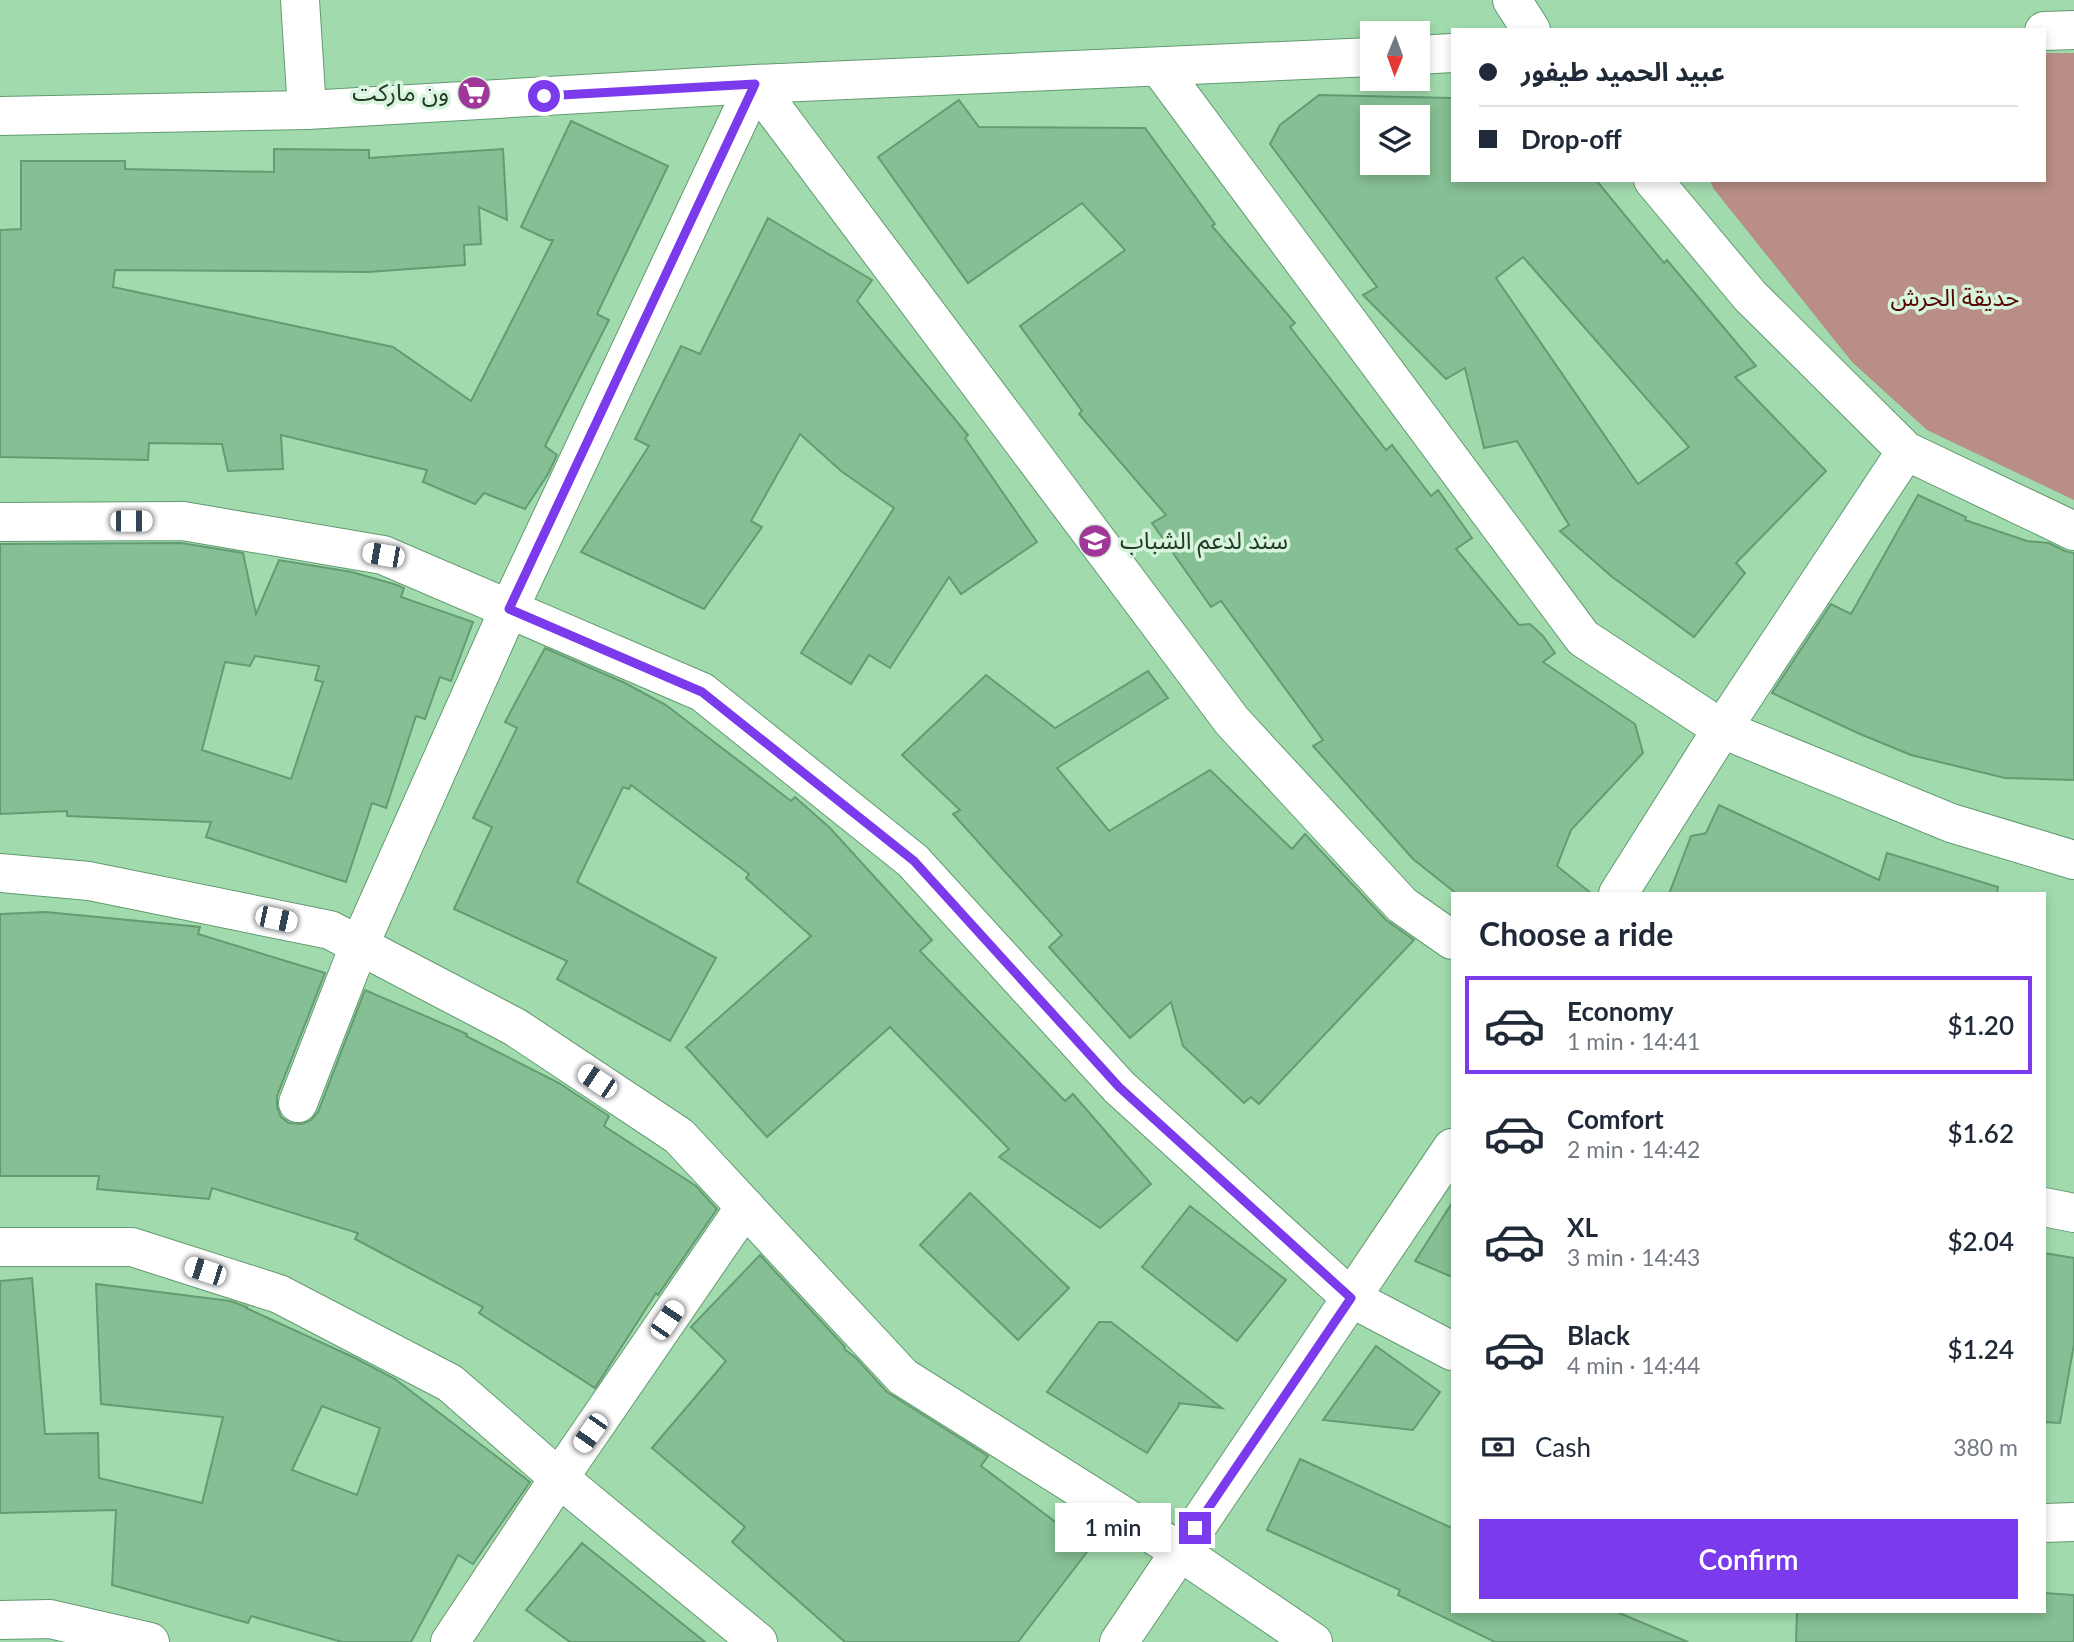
<!DOCTYPE html>
<meta charset="utf-8">
<style>
:root{--surface:#fff;--page:#f2f2f3;--text:#1f2937;--muted:#747a83;--line:#e0e1e3;--accent:#7c3aed}
body{margin:0;font-family:Lato,"Noto Sans Arabic",sans-serif;background:var(--page);color:var(--text);height:100vh;display:flex;flex-direction:column;font-size:26px;white-space:nowrap}
*{box-sizing:border-box;margin:0}
p{font-size:23px;color:var(--muted)}
.icon{flex:none;width:38px;height:38px;fill:none;stroke:currentColor;stroke-width:2;stroke-linecap:round;stroke-linejoin:round}
.map{position:relative;flex:1;overflow:hidden}
.sheet{position:absolute;left:1451px;top:892px;width:595px;height:721px;display:flex;flex-direction:column;background:var(--surface);border-radius:0px;box-shadow:0 4px 10px #0003}
.sheet>*{flex:none}
.guide{position:absolute;left:1451px;top:28px;width:595px;height:154px;border-radius:0px;box-shadow:0 4px 10px #0003;display:grid;align-content:center;height:154px;padding:0 28px;background:var(--surface)}
.needle{width:46px;rotate:181deg}
.controls{position:absolute;left:1360px;top:21px;display:grid;gap:14px}
.controls a{display:grid;place-items:center;width:70px;height:70px;border-radius:0px;background:var(--surface);box-shadow:0 4px 10px #0003;font-size:35px}
.end{position:absolute;width:32px;height:32px;margin:-16px;border:9px solid #7c3aed;background:#fff;box-shadow:0 0 0 4px #fff}
.from{border-radius:50%}
.bubble{position:absolute;height:49px;border-radius:0px;background:var(--surface);box-shadow:0 4px 10px #0003;font-size:23px;font-weight:600;line-height:49px;text-align:center}
.car{position:absolute;width:21px;height:42px;margin:-21px -10px;border-radius:9px;box-shadow:0 0 5px 2px #0007;background:linear-gradient(#fff 24%,#345 0 40%,#fff 0 76%,#345 0 86%,#fff 0)}
.guide b{display:flex;align-items:center;gap:24px;height:66px;font-size:26px}
.guide b+b{border-top:2px solid var(--line)}
.guide i{width:18px;height:18px;background:var(--text)}
ul{padding:0;list-style:none}
li{display:flex;align-items:center;gap:21px;height:98px;margin:0 14px 10px;padding:0 14px;border:4px solid transparent;border-radius:0px}
li div{flex:1}
li b{display:block;font-size:26px}
li em{font-style:normal;font-weight:600}
li.selected{border-color:var(--accent)}
li>.icon{width:63px;height:63px;stroke-width:1.5}
h2{padding:0 28px;font-size:32px;line-height:84px}
.pay{display:flex;align-items:center;gap:18px;height:77px;padding:0 28px;font-size:26px}
.pay p{margin-inline-start:auto}
.button{display:flex;gap:14px;margin-top:auto;padding:14px 28px}
.button a{flex:1;height:80px;border-radius:0px;background:var(--accent);color:#fff;font-size:28px;font-weight:600;line-height:80px;text-align:center}
.map>svg:first-child{display:block}
.green{fill:#b88e86}
.building{fill:#86bf93;stroke:#649c71;stroke-width:2;fill-rule:evenodd}
.lines{fill:none;stroke-linecap:round;stroke-linejoin:round}
.minor-casing{stroke:#629a70;stroke-width:40}
.minor{stroke:#fff;stroke-width:38}
.route{stroke:#7c3aed;stroke-width:9}
.labels{text-anchor:middle;stroke-width:7;stroke-linejoin:round;paint-order:stroke}
.poi-label{font-size:24px;fill:#223a28;stroke:#d7f4dc;text-anchor:end}
.park-label{font-size:24px;fill:#570701;stroke:#d7f4dc}
</style>
<div class="map">
<svg width="2074" height="1642" viewBox="0 0 2074 1642">
<rect width="100%" height="100%" fill="#a1dbad"/>
<path class="green" d="M2044,53H2074V500L1927,430L1852,362L1713,188L1710,180H2044Z"/>
<g class="building">
<path d="M1319,95L1452,98V180H1596L1664,263L1667,260L1756,366L1735,377L1826,471L1736,563L1745,573L1694,637L1611,576L1560,531L1569,525L1517,441L1484,448L1465,368L1446,379L1363,295L1377,287L1270,144L1280,125ZM1372,117H1418V163H1372ZM1523,257L1689,447L1638,484L1496,278Z"/>
<path d="M959,100L979,127L1145,128L1215,224L1212,226L1295,323L1290,327L1386,450L1392,445L1431,496L1438,490L1472,538L1456,549L1519,625L1530,624L1543,636L1555,653L1543,662L1635,724L1643,753L1571,830L1557,866L1592,894H1457L1413,859L1313,746L1323,740L1221,601L1211,607L1152,523L1166,515L1079,414L1082,411L1020,326L1125,250L1082,203L968,283L878,157Z"/>
<path d="M571,121L668,166L597,314L609,320L545,446L557,455L548,474L525,509L484,493L475,504L423,482L427,470L281,435L283,469L228,471L222,444L149,443L148,460L0,457V230L21,229V161H125V169L274,172V149L369,150V158L503,149L507,220L479,207L481,244L464,245L465,265L368,272L115,270L113,287L393,347L471,401L553,240H549L521,227Z"/>
<path d="M768,218L872,280L857,301L968,435L965,438L1037,542L961,594L949,577L890,668L869,655L851,684L801,653L894,508L841,471L800,434L751,521L762,527L704,609L581,552L649,446L635,439L681,346L700,354Z"/>
<path d="M1918,495L1966,517L1965,520L2027,541L2049,543L2065,551L2074,553V780L2005,778L1911,755L1860,734L1772,693L1831,604L1851,614Z"/>
<path d="M181,543L243,553L256,614L279,560L352,572L397,585L404,588L401,597L473,622L451,681L440,677L425,719L416,716L386,808L372,803L346,882L206,837L211,822L67,816V811L0,814V544ZM255,656L319,666L315,680L323,682L291,779L202,750L225,662L250,666Z"/>
<path d="M545,648L625,683L666,705L791,801L795,797L830,828L932,940L920,951L1065,1101L1073,1094L1151,1184L1100,1228L999,1157L1009,1149L890,1027L767,1137L686,1047L811,936L746,878L749,874L631,785L629,789L623,787L577,882L716,958L670,1041L557,979L567,961L454,909L492,827L473,818L517,728L505,722Z"/>
<path d="M1148,671L1168,698L1057,768L1109,831L1210,770L1292,849L1305,834L1386,920L1414,940L1259,1104L1251,1097L1244,1103L1183,1046L1171,1002L1130,1038L1049,947L1062,935L953,814L960,810L902,755L986,675L1055,728Z"/>
<path d="M1719,805L1879,880L1887,853L1998,887L1997,894H1669L1691,836L1706,833Z"/>
<path d="M46,912L200,927L198,934L325,973L277,1096V1107L281,1117L289,1123L302,1124L311,1120L318,1112L365,990L467,1034L466,1036L559,1083L609,1116L604,1126L696,1186L717,1209L658,1295L656,1293L595,1388L479,1313L483,1307L355,1239L358,1233L212,1188L209,1199L97,1189L99,1176H0V914Z"/>
<path d="M970,1193L1069,1288L1018,1340L920,1245Z"/>
<path d="M1452,1203V1277L1415,1261Z"/>
<path d="M1190,1206L1286,1280L1237,1341L1142,1267Z"/>
<path d="M2044,1253L2074,1258V1344L2060,1423L2044,1422Z"/>
<path d="M760,1255L845,1347L844,1349L855,1357L887,1392L988,1456L981,1466L1090,1548L1018,1642H845L732,1542L745,1527L652,1448L726,1361L691,1327Z"/>
<path d="M32,1278L45,1434L98,1433L99,1478L202,1503L223,1417L101,1404L96,1284L230,1301L247,1307L246,1308L355,1358L395,1379L530,1482L473,1564L458,1555L411,1642H342L251,1616L248,1623L112,1585L116,1510L0,1513V1281ZM322,1406L380,1428L357,1495L292,1470Z"/>
<path d="M1099,1322H1111L1222,1408L1178,1403L1180,1404L1147,1453L1047,1392Z"/>
<path d="M1376,1346L1440,1392L1413,1430L1323,1420Z"/>
<path d="M1300,1459L1452,1528V1612H1617L1688,1642H1495L1398,1595L1400,1590L1267,1530Z"/>
<path d="M582,1543L705,1642H570L526,1610Z"/>
<path d="M2044,1593L2074,1595V1642H1796L1797,1612H2044Z"/>
</g>
<g class="lines">
<g class="minor-casing">
<g id="minor">
<path d="M300,0L307,110"/>
<path d="M1512,0L1531,30"/>
<path d="M2044,31L2074,30"/>
<path d="M1418,55L1452,53"/>
<path d="M1159,67L1583,638L1722,729L1951,823L2074,860"/>
<path d="M0,116L307,110L755,84L1372,57"/>
<path d="M1653,180L1750,296L1906,451L2074,531"/>
<path d="M0,522L183,521L383,555L702,692L913,861L1119,1087L1351,1298L1452,1351"/>
<path d="M0,873L89,881L330,930L515,1027L679,1136L903,1377L1179,1551L1313,1642"/>
<path d="M1618,894L1722,729L1906,451"/>
<path d="M298,1103L359,946L509,609L755,84L1232,721L1402,905L1452,940"/>
<path d="M2044,1207L2074,1213"/>
<path d="M0,1247H132L279,1294L450,1383L559,1478L758,1642"/>
<path d="M2044,1523L2074,1522"/>
<path d="M0,1620L50,1619L150,1642"/>
<path d="M450,1642L559,1478L745,1207"/>
<path d="M1119,1642L1452,1148"/>
</g>
</g>
<use href="#minor" class="minor"/>
</g>
<g class="lines">
<path class="route" d="M544,96L755,84L509,609L702,692L914,861L1119,1087L1351,1298L1195,1528"/>
</g>
<defs>
<g id="supermarket-disc" transform="scale(1.75)"><circle r="9.5" fill="#a13899" stroke="#d7f4dc"/><path d="M-6-5.5h2.5l.6 2H6L4.5 2H-2.5L-4.4-4H-6ZM-1.5 3.2a1.3 1.3 0 1 0 .1 0ZM3 3.2a1.3 1.3 0 1 0 .1 0Z" fill="#fff"/></g>
<g id="school-disc" transform="scale(1.75)"><circle r="9.5" fill="#a13899" stroke="#d7f4dc"/><path d="M0-5L7-2L0 1L-7-2ZM-4 1L0 2.5L4 1V4Q0 6-4 4Z" fill="#fff"/></g>
</defs>
<g fill-rule="evenodd">
<use href="#supermarket-disc" x="474" y="93"/>
<use href="#school-disc" x="1095" y="541"/>
</g>
<g class="labels">
<g class="poi-label">
<text x="449" y="101">ون ماركت</text>
<text x="1120" y="549" text-anchor="start">سند لدعم الشباب</text>
</g>
<g class="park-label">
<text x="1955" y="306">حديقة الحرش</text>
</g>
</g>
</svg>
<div class="controls">
<a><svg class="needle" viewBox="-14 -14 28 28"><path d="M0-13l5 13h-10z" fill="#e53935"/><path d="M0 13l5-13h-10z" fill="#747a83"/></svg></a>
<a><svg class="icon" aria-label="layers" viewBox="0 0 24 24"><path d="M12 4l9 5-9 5-9-5zM3 14l9 5 9-5"/></svg></a>
</div>
<i class="end from" style="left:544px;top:96px"></i>
<i class="end" style="left:1195px;top:1528px"></i>
<div class="bubble" style="left:1055px;top:1503px;width:116px">1 min</div>
<i class="car" style="left:131px;top:521px;rotate:90deg"></i>
<i class="car" style="left:383px;top:555px;rotate:280deg"></i>
<i class="car" style="left:276px;top:919px;rotate:102deg"></i>
<i class="car" style="left:597px;top:1081px;rotate:304deg"></i>
<i class="car" style="left:205px;top:1271px;rotate:288deg"></i>
<i class="car" style="left:667px;top:1320px;rotate:34deg"></i>
<i class="car" style="left:590px;top:1433px;rotate:215deg"></i>
<div class="guide">
<b><i class="from"></i>عبيد الحميد طيفور</b>
<b><i></i>Drop-off</b>
</div>
<section class="sheet">
<h2>Choose a ride</h2>
<ul>
<li class="selected"><svg class="icon" aria-label="car" viewBox="0 0 24 24"><path d="M5 17H2v-5l4-1 3-4h7l3 4 3 1v5h-3M9 17h6M6 11h13"/><circle cx="7" cy="17" r="2"/><circle cx="17" cy="17" r="2"/></svg><div><b>Economy</b><p>1 min · 14:41</p></div><em>$1.20</em></li>
<li><svg class="icon" aria-label="car" viewBox="0 0 24 24"><path d="M5 17H2v-5l4-1 3-4h7l3 4 3 1v5h-3M9 17h6M6 11h13"/><circle cx="7" cy="17" r="2"/><circle cx="17" cy="17" r="2"/></svg><div><b>Comfort</b><p>2 min · 14:42</p></div><em>$1.62</em></li>
<li><svg class="icon" aria-label="car" viewBox="0 0 24 24"><path d="M5 17H2v-5l4-1 3-4h7l3 4 3 1v5h-3M9 17h6M6 11h13"/><circle cx="7" cy="17" r="2"/><circle cx="17" cy="17" r="2"/></svg><div><b>XL</b><p>3 min · 14:43</p></div><em>$2.04</em></li>
<li><svg class="icon" aria-label="car" viewBox="0 0 24 24"><path d="M5 17H2v-5l4-1 3-4h7l3 4 3 1v5h-3M9 17h6M6 11h13"/><circle cx="7" cy="17" r="2"/><circle cx="17" cy="17" r="2"/></svg><div><b>Black</b><p>4 min · 14:44</p></div><em>$1.24</em></li>
</ul>
<div class="pay"><svg class="icon" aria-label="cash" viewBox="0 0 24 24"><path d="M3 7h18v10H3z"/><circle cx="12" cy="12" r="2"/></svg>Cash<p>380 m</p></div>
<div class="button"><a>Confirm</a></div>
</section>
</div>
